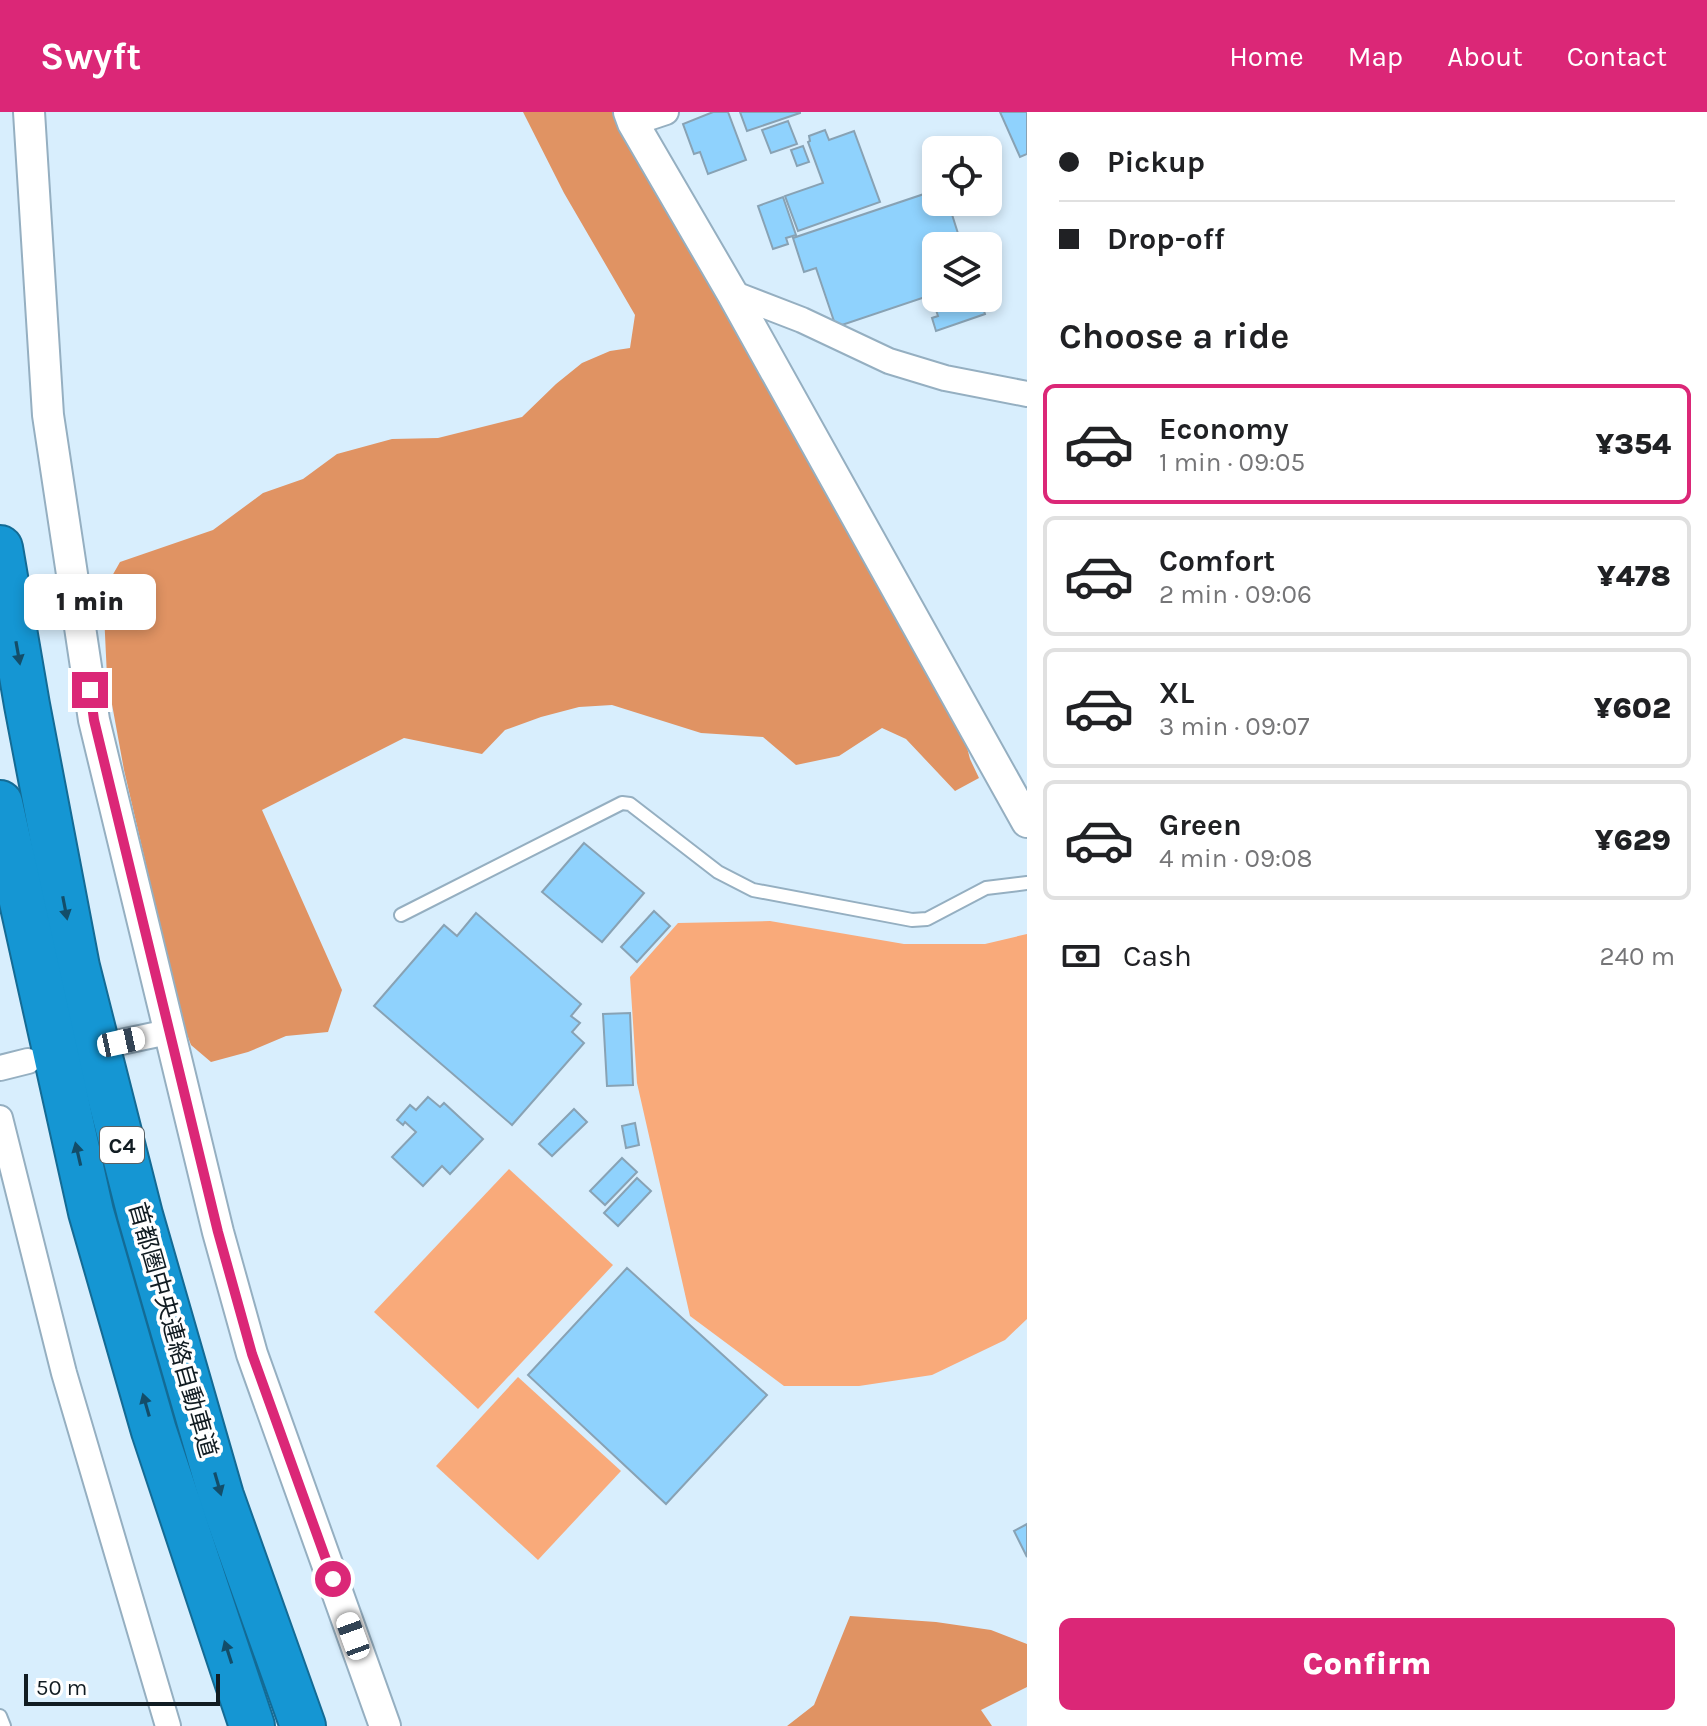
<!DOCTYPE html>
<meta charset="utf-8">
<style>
:root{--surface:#fff;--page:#f2f2f2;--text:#202124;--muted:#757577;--line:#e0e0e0;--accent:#db2777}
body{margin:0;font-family:Karla,"Noto Sans JP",sans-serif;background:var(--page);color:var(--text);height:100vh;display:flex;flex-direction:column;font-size:30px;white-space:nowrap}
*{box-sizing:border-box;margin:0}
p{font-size:26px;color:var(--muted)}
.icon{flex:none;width:44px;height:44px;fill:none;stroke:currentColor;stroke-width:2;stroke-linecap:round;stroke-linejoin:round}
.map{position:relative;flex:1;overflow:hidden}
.details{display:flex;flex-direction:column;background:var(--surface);width:680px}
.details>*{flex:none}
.top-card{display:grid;align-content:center;height:176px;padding:0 32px;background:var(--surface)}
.controls{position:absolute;left:922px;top:24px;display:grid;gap:16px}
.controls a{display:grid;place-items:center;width:80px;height:80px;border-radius:12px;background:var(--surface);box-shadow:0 4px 12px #0003;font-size:40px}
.scale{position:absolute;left:24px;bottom:20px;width:196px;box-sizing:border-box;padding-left:8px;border:4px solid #111c22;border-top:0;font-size:22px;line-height:28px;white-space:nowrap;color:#111c22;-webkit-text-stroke:6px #fff;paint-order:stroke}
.end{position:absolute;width:36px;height:36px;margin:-18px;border:10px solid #db2777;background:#fff;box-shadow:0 0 0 4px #fff}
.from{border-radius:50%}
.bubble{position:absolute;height:56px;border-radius:12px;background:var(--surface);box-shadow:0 4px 12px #0003;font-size:26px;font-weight:800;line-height:56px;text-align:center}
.car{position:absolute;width:24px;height:48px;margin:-24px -12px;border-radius:10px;box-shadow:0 0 6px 2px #0007;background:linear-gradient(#fff 24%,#345 0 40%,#fff 0 76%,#345 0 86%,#fff 0)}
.top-card b{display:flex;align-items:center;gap:28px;height:76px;font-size:30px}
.top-card b+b{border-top:2px solid var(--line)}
.top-card i{width:20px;height:20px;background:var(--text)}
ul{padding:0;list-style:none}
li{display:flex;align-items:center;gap:24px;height:120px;margin:0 16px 12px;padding:0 16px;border:4px solid var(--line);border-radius:12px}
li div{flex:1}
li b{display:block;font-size:30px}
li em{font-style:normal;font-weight:800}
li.selected{border-color:var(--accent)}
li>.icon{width:72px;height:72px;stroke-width:1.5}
h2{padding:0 32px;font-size:36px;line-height:96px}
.pay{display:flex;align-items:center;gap:20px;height:88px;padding:0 32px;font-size:30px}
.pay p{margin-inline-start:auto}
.action{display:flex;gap:16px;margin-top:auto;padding:16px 32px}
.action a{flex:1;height:92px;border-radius:12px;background:var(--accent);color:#fff;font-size:32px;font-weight:800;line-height:92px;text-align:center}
header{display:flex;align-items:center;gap:48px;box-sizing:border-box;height:112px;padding:0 40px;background:var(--accent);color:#fff}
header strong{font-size:38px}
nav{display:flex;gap:44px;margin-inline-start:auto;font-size:28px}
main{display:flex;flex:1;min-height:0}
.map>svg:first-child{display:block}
.green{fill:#f9aa7a}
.forest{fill:#e09363}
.building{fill:#8fd2fd;stroke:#88a2b4;stroke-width:2}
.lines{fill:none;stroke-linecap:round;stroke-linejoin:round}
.service-casing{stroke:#95afc1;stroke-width:16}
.minor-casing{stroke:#95afc1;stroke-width:28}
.tertiary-casing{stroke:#95afc1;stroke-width:34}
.motorway-casing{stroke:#146b95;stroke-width:48}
.service{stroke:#fff;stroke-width:12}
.minor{stroke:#fff;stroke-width:24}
.tertiary{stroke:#fff;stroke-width:30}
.motorway{stroke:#1596d3;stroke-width:44}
.oneway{fill:#134d69}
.route{stroke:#db2777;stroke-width:10}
.labels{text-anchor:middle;stroke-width:7;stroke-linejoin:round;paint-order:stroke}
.shield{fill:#fff;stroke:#586064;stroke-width:2}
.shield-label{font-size:22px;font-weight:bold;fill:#111c22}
.street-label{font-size:24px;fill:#111c22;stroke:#fff}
</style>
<header>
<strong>Swyft</strong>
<nav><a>Home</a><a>Map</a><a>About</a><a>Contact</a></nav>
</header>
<main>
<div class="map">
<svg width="1027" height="1614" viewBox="0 0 1027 1614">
<rect width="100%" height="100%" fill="#d8eefd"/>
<g class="green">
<path d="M770,809L904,832H985L1027,822V1207L1005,1228L932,1263L859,1274H784L690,1204L637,971L630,865L678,811Z"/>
<path d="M509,1057L613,1153L478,1297L374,1200Z"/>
<path d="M518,1265L621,1359L538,1448L436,1354Z"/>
</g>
<g class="forest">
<path d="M523,0H617L624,23L640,55L668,85L963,620L970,647L979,666L955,679L906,627L882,616L839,644L796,653L763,625L701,621L612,593L579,595L541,605L505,618L482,642L404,626L262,698L342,878L328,920L286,924L248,940L211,950L191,933L183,912L124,658L107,565L103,480L120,450L213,418L263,381L303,367L337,342L392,327L438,326L522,305L556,272L582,251L610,239L630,236L635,203L564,81Z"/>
<path d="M850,1504L936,1510L991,1518L1027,1532V1575L981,1598L992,1614H787L814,1593Z"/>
</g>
<g class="building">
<path d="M713,0H728L746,48L708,62L700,40L694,42L683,12Z"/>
<path d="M740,0H800V1L747,19Z"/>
<path d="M1000,0H1027V42L1020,45Z"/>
<path d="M788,9L797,32L771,41L762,18Z"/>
<path d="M825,18L829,28L854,19L880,90L798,119L785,84L823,71L808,30L810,29L809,24Z"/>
<path d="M803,34L809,50L797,54L791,38Z"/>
<path d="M936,78V90H948L962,134H936V186H980L985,202L936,219L932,206L938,204L931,183L836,215L816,156L804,160L793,126Z"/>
<path d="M783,85L796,123L786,126L788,132L773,137L758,94Z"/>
<path d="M584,731L644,781L602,830L542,780Z"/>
<path d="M654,799L670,814L637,850L621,835Z"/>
<path d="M476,801L581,892L571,904L580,911L572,920L584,931L512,1013L374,894L444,813L457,824Z"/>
<path d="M630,901L633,973L607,974L603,902Z"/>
<path d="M428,985L440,995L444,991L483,1027L450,1062L442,1054L423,1074L392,1045L416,1020L405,1010L403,1013L397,1008L410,993L416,998Z"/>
<path d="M574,997L587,1010L552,1044L539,1032Z"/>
<path d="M635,1011L639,1033L626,1036L622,1014Z"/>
<path d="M622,1046L637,1060L605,1093L590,1079Z"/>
<path d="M637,1066L651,1079L618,1114L604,1101Z"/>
<path d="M627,1156L767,1283L666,1392L528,1263Z"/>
<path d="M1027,1412V1445L1014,1419Z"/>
</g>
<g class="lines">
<g class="service-casing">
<g id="service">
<path d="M401,803L622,691L630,692L718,760L753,778L912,808L927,807L986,776L1027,771"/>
<path d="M0,1604L4,1614"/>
</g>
</g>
<g class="minor-casing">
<g id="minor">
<path d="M633,11L666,0"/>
<path d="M732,181L802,208L889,249L945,266L1027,282"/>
<path d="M121,930L168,920"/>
<path d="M0,956L28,949"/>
<path d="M0,1006L64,1261L168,1614"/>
</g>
</g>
<g class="tertiary-casing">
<g id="tertiary">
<path d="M29,0L48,303L94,608L218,1120L252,1242L385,1614"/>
<path d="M629,0L633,11L732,181L1027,710"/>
</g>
</g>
<g class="motorway-casing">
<g id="motorway">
<path d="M0,436L27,593L77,855L140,1103L221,1384L303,1614"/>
<path d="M0,691L91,1100L154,1319L252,1614"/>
</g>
</g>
<use href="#service" class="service"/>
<use href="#minor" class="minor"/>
<use href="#tertiary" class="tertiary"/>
<use href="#motorway" class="motorway"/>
</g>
<defs><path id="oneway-solid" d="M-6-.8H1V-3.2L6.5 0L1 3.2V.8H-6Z" transform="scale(2)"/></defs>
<g class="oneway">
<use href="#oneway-solid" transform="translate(18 541) rotate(80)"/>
<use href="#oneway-solid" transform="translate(65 796) rotate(79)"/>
<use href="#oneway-solid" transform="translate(78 1042) rotate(-103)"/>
<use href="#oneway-solid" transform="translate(146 1293) rotate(-106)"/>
<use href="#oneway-solid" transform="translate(218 1372) rotate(74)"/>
<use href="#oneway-solid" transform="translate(228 1540) rotate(-108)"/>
</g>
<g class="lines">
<path class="route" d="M90,578L94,608L218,1120L252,1242L333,1467"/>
</g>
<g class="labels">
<rect class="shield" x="100" y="1015" width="44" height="36" rx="6"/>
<g class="shield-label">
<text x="122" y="1041">C4</text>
</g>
<g class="street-label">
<text transform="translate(173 1218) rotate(74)" y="8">首都圏中央連絡自動車道</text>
</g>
</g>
</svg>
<div class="controls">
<a><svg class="icon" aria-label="locate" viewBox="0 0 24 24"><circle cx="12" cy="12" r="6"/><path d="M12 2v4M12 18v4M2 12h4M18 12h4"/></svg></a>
<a><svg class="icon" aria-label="layers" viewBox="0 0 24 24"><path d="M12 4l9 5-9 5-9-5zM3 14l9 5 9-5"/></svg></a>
</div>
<div class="scale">50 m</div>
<i class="end from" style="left:333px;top:1467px"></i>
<i class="end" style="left:90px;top:578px"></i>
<div class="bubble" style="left:24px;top:462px;width:132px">1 min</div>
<i class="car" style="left:121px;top:930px;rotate:78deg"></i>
<i class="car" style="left:353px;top:1524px;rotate:340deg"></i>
</div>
<section class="details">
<div class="top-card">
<b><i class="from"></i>Pickup</b>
<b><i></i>Drop-off</b>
</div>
<h2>Choose a ride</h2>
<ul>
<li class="selected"><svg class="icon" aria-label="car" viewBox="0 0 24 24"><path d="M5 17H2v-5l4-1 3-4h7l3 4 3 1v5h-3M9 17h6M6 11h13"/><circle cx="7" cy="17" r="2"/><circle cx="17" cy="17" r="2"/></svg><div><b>Economy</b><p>1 min · 09:05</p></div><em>¥354</em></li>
<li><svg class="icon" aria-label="car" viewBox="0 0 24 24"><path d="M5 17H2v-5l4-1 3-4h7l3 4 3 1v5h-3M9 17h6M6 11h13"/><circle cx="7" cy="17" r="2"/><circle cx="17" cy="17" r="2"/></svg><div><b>Comfort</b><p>2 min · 09:06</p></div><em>¥478</em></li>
<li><svg class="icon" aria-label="car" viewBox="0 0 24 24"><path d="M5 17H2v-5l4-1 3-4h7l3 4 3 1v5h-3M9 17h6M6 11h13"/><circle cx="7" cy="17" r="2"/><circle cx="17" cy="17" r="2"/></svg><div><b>XL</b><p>3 min · 09:07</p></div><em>¥602</em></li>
<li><svg class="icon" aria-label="car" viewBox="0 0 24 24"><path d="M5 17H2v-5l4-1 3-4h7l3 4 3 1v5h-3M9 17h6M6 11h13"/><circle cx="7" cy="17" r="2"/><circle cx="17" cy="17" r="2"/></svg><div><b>Green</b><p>4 min · 09:08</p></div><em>¥629</em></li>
</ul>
<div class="pay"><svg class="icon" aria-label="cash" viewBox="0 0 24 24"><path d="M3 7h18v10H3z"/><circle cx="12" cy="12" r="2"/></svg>Cash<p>240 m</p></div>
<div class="action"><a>Confirm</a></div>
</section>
</main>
